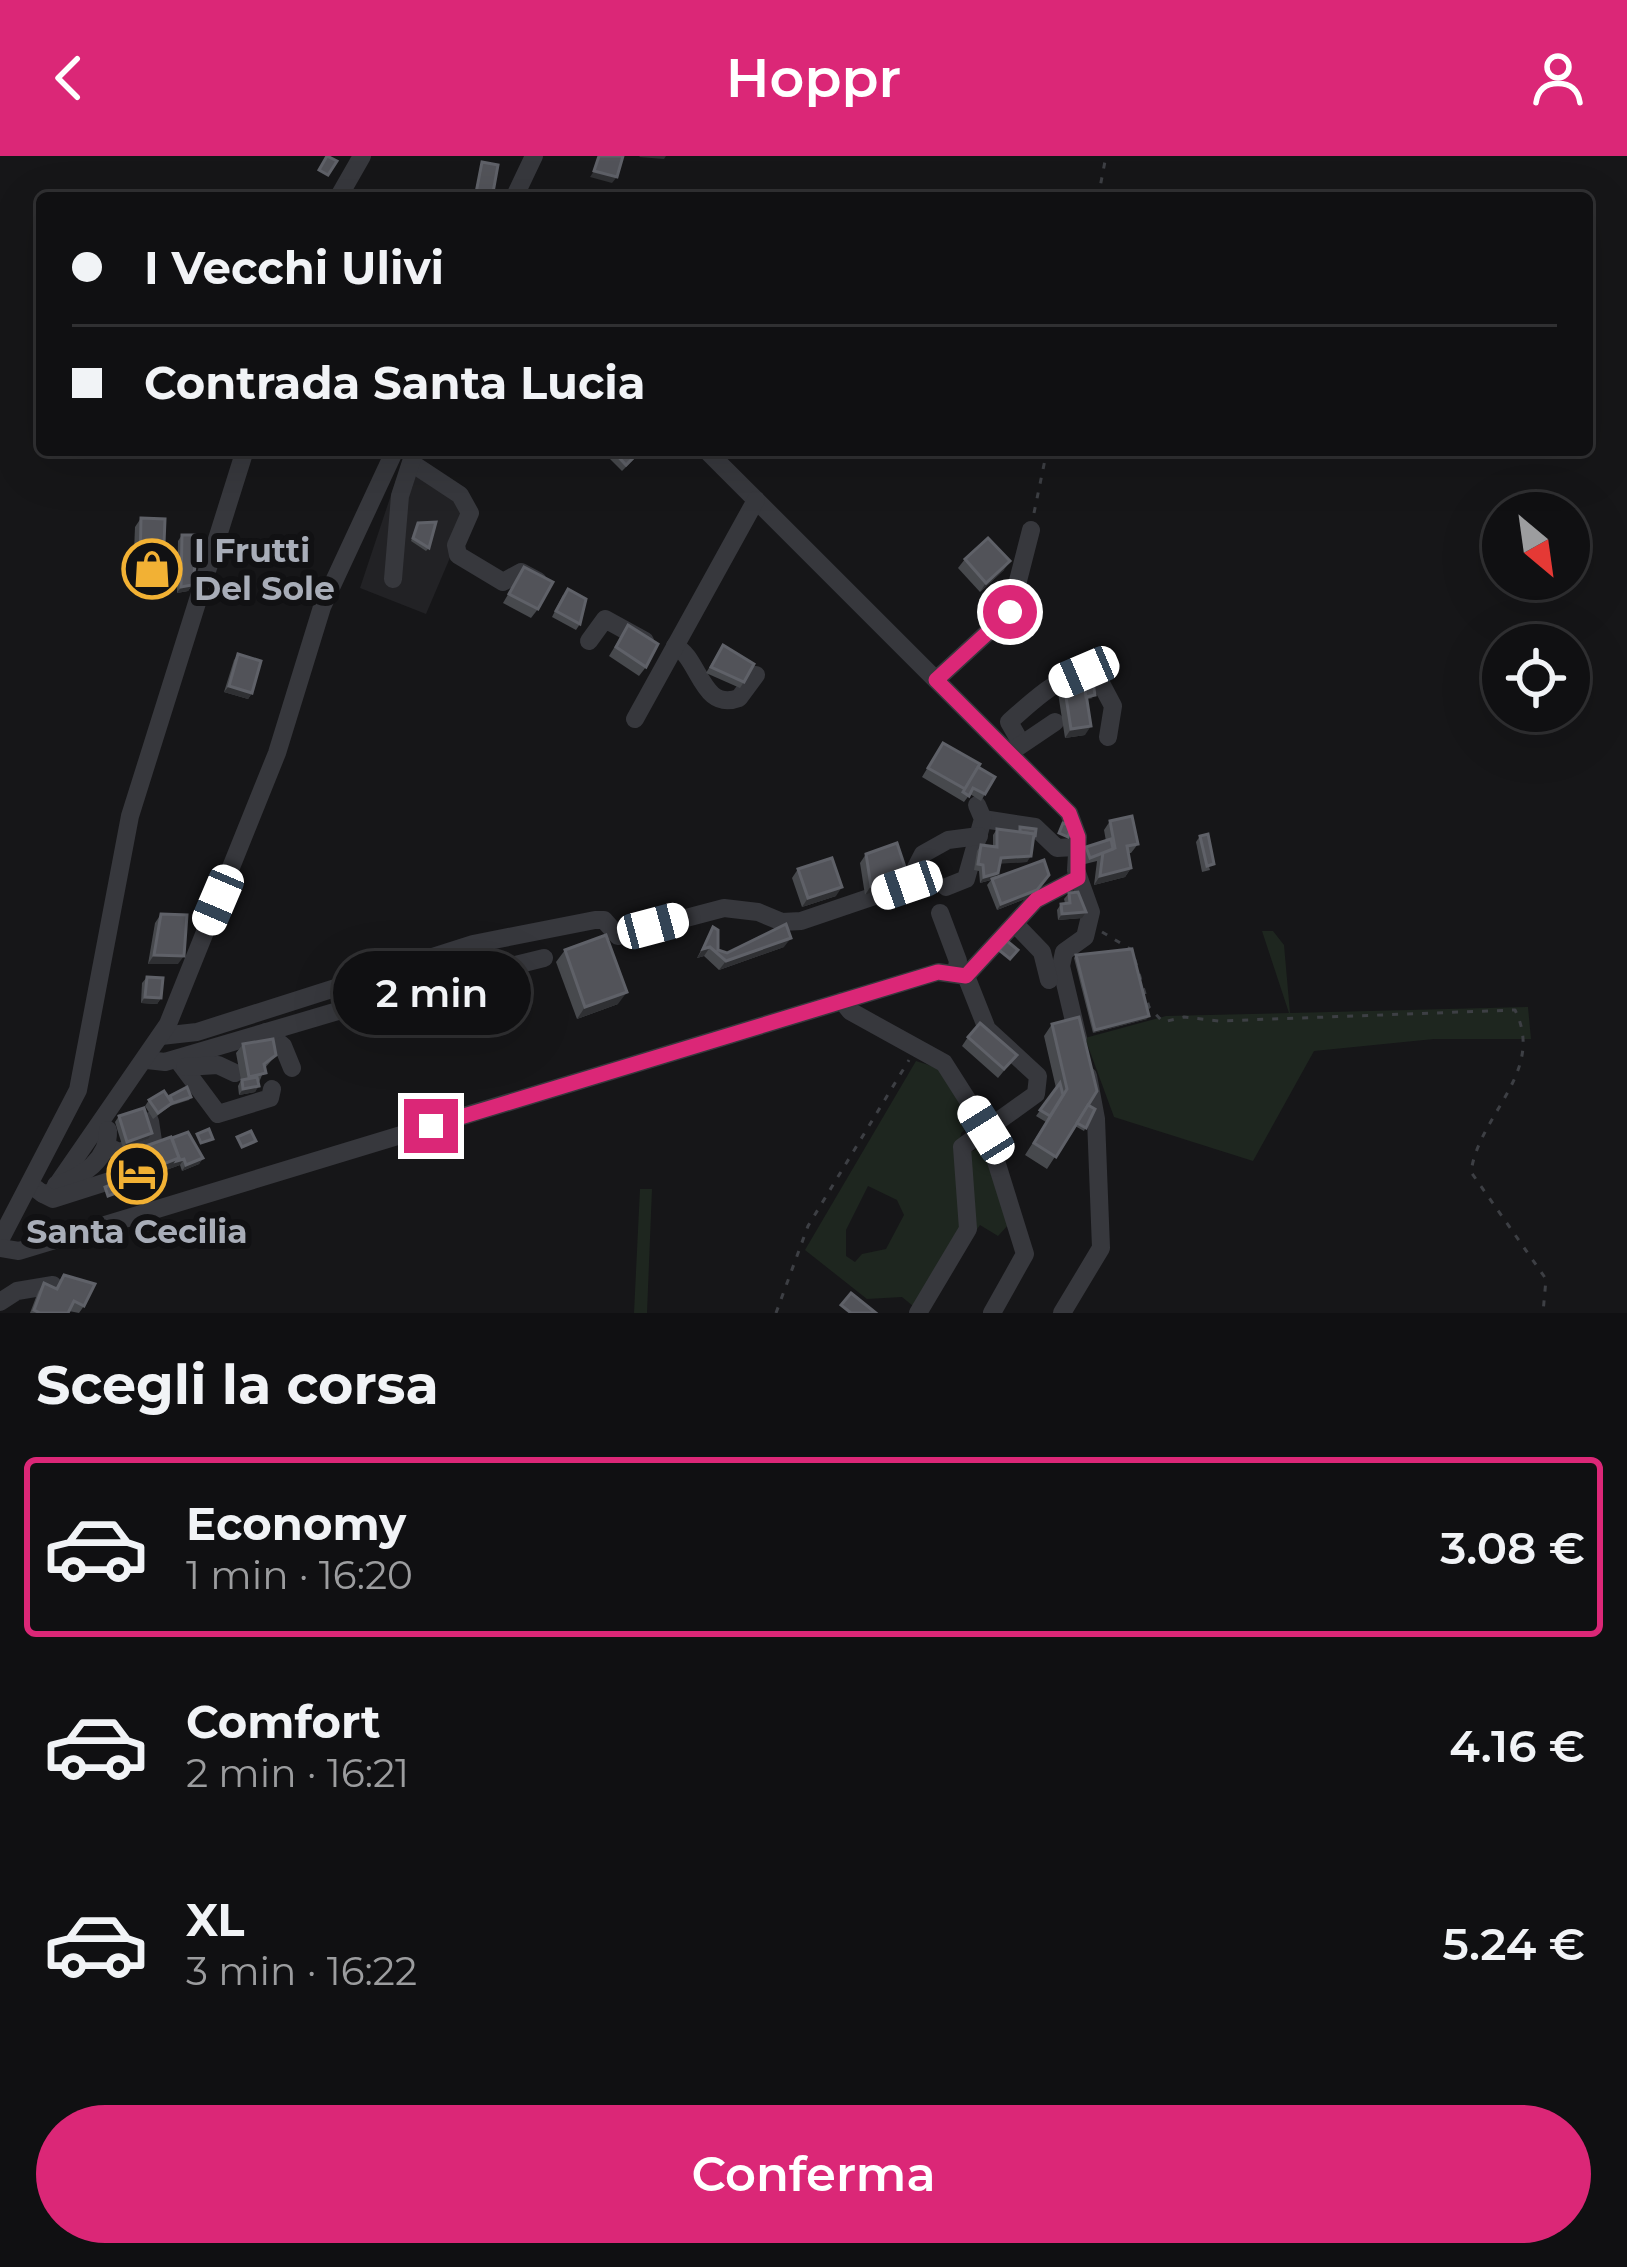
<!DOCTYPE html>
<html lang="it">
<meta charset="utf-8">
<style>
:root{--surface:#101012;--page:#1e1e20;--text:#f1f3f6;--muted:#9c9d9f;--line:#303032;--accent:#db2777}
body{margin:0;font-family:Montserrat,sans-serif;background:var(--page);color:var(--text);height:100vh;display:flex;flex-direction:column;font-size:45px;white-space:nowrap}
*{box-sizing:border-box;margin:0}
p{font-size:39px;color:var(--muted)}
.icon{flex:none;width:66px;height:66px;fill:none;stroke:currentColor;stroke-width:2;stroke-linecap:round;stroke-linejoin:round}
.map{position:relative;height:1157px;overflow:hidden}
.panel{display:flex;flex-direction:column;background:var(--surface);flex:1}
.panel>*{flex:none}
.top-card{position:absolute;left:36px;top:36px;width:1557px;height:264px;border-radius:12px;box-shadow:0 12px 48px #0002,0 0 0 3px var(--line);display:grid;align-content:center;height:264px;padding:0 36px;background:var(--surface)}
.needle{width:78px;rotate:151deg}
.buttons{position:absolute;left:1482px;top:336px;display:grid;gap:24px}
.buttons a{display:grid;place-items:center;width:108px;height:108px;border-radius:50%;background:var(--surface);box-shadow:0 12px 48px #0002,0 0 0 3px var(--line);font-size:60px}
.end{position:absolute;width:54px;height:54px;margin:-27px;border:15px solid #db2777;background:#fff;box-shadow:0 0 0 6px #fff}
.from{border-radius:50%}
.bubble{position:absolute;height:84px;border-radius:42px;background:var(--surface);box-shadow:0 12px 48px #0002,0 0 0 3px var(--line);font-size:39px;font-weight:600;line-height:84px;text-align:center}
.car{position:absolute;width:36px;height:72px;margin:-36px -18px;border-radius:15px;box-shadow:0 0 9px 3px #0007;background:linear-gradient(#fff 24%,#345 0 40%,#fff 0 76%,#345 0 86%,#fff 0)}
.top-card b{display:flex;align-items:center;gap:42px;height:114px;font-size:45px}
.top-card b+b{border-top:3px solid var(--line)}
.top-card i{width:30px;height:30px;background:var(--text)}
ul{padding:0;list-style:none}
li{display:flex;align-items:center;gap:36px;height:180px;margin:0 24px 18px;padding:0 12px;border:6px solid transparent;border-radius:12px}
li div{flex:1}
li b{display:block;font-size:45px}
li em{font-style:normal;font-weight:600}
li.selected{border-color:var(--accent)}
li>.icon{width:108px;height:108px;stroke-width:1.5}
h2{padding:0 36px;font-size:54px;line-height:144px}
.primary-button{display:flex;gap:24px;margin-top:auto;padding:24px 36px}
.primary-button a{flex:1;height:138px;border-radius:72px;background:var(--accent);color:#fff;font-size:48px;font-weight:600;line-height:138px;text-align:center}
header{display:flex;justify-content:space-between;align-items:center;height:156px;padding:0 36px;background:var(--accent);color:#fff;font-size:54px;font-weight:600}
.map>svg:first-child{display:block}
.built{fill:#222225}
.green{fill:#1e261f;fill-rule:evenodd}
.lines{fill:none;stroke-linecap:round;stroke-linejoin:round}
.path{stroke:#3d3f44;stroke-width:3;stroke-dasharray:6 9;stroke-linecap:butt}
.minor{stroke:#37383d;stroke-width:18}
.wall{fill:#47494d}
.shaded-wall{fill:#2f3033}
.building{fill:#525359;stroke:#5f6168;stroke-width:3}
.route{stroke:#db2777;stroke-width:15}
.labels{text-anchor:middle;stroke-width:12;stroke-linejoin:round;paint-order:stroke}
.poi-label{font-size:33px;font-weight:bold;fill:#a8adb8;stroke:#111113;text-anchor:start}
</style>
<header><svg class="icon" aria-label="back" viewBox="0 0 24 24"><path d="M15 5l-7 7 7 7"/></svg>Hoppr<svg class="icon" aria-label="person" viewBox="0 0 24 24"><circle cx="12" cy="8" r="4"/><path d="M4 21q1-7 8-7t8 7"/></svg></header>
<div class="map">
<svg width="1627" height="1157" viewBox="0 0 1627 1157">
<rect width="100%" height="100%" fill="#161618"/>
<path class="built" d="M403,303L469,357L426,458L360,432Z"/>
<g class="green">
<path d="M1262,775H1273L1284,789L1290,857L1528,851L1531,883H1434L1314,895L1253,1005L1114,961L1085,882L1166,860L1289,857Z"/>
<path d="M916,905L938,912L974,966L961,977L960,985L973,995L986,988L1009,1068L998,1080L980,1069L918,1154L902,1141L867,1143L805,1094ZM868,1030L897,1044L904,1059L886,1093L862,1098L855,1106L846,1100V1074Z"/>
<path d="M640,1033H652L647,1157H634Z"/>
</g>
<g class="lines">
<g class="path">
<path d="M1098,42L1106,0"/>
<path d="M1034,357L1047,294"/>
<path d="M1102,776L1132,794L1149,851L1163,866L1184,861L1219,865L1515,854C1546,916 1479,958 1471,1016L1546,1123L1543,1157"/>
<path d="M776,1157L808,1070L909,904"/>
</g>
<g class="minor">
<path d="M338,42L362,0"/>
<path d="M514,42L534,0"/>
<path d="M411,294L413,308L460,339L470,357L456,389L458,399L503,426L521,416L538,425"/>
<path d="M706,294L1069,657L1078,681L1076,714L1091,756L1085,781L1064,796L1061,810L1078,882"/>
<path d="M393,423L400,340L412,303"/>
<path d="M589,485L605,463L645,485"/>
<path d="M675,490C700,502 701,556 739,542L756,519"/>
<path d="M936,524L1010,456L1031,374"/>
<path d="M635,563L756,344"/>
<path d="M1021,587L1009,566C1033,545 1061,516 1095,516L1113,550L1108,581"/>
<path d="M1015,593L1055,566"/>
<path d="M983,663L1035,671L1057,692L1075,691"/>
<path d="M946,731L966,723L983,663L977,649"/>
<path d="M940,757L958,805L956,817"/>
<path d="M1015,768L1042,796L1049,824"/>
<path d="M842,845L850,855L944,907L986,973L1025,1098L992,1157"/>
<path d="M266,876L283,890L292,912"/>
<path d="M161,880L197,876L473,788L595,764H604L618,780L724,752L758,756L782,766L801,765L907,729L923,698L948,684L979,680"/>
<path d="M177,903L218,958L270,942L272,933"/>
<path d="M147,904L165,906L382,842L544,802"/>
<path d="M185,911L218,909L235,917"/>
<path d="M108,991L119,996L153,985L150,965"/>
<path d="M31,1029L43,1038L52,1036L168,868L277,597L322,451L395,294"/>
<path d="M56,1029C83,1021 109,1003 108,974"/>
<path d="M43,1038L53,1043L122,1021"/>
<path d="M0,1084L78,934L130,660L245,294"/>
<path d="M0,1092L19,1095L938,816L966,820"/>
<path d="M0,1146L17,1135L53,1129"/>
<path d="M918,1157L968,1073L962,991L1036,938L1038,920L987,873L966,820L1036,744L1078,722"/>
<path d="M1062,1157L1101,1092L1096,963L1088,920"/>
</g>
</g>
<g class="wall">
<path d="M605,294H643L622,315L603,296Z"/>
<path d="M141,362L163,412L156,421L133,420L135,371Z"/>
<path d="M418,367L429,392L426,395L411,385Z"/>
<path d="M182,379L192,429L188,435L177,437L178,385Z"/>
<path d="M965,403L1004,414L980,436L958,412Z"/>
<path d="M524,411L538,453L531,462L503,447Z"/>
<path d="M563,439L580,468L576,474L552,461Z"/>
<path d="M628,469L646,511L639,520L609,500Z"/>
<path d="M719,495L744,526L740,532L706,517Z"/>
<path d="M238,498L252,537L248,543L224,536L234,504Z"/>
<path d="M1064,528L1093,542L1087,543L1085,579L1065,582L1058,537Z"/>
<path d="M937,596L978,611L995,621L981,645L970,638L964,646L922,621Z"/>
<path d="M1110,665L1138,688L1131,697H1129L1131,712L1125,721L1094,729L1097,705L1085,708L1082,697L1086,691L1106,685L1104,674Z"/>
<path d="M1020,671L1033,683L1027,706L1000,707L995,722L1033,740L997,754L987,729L991,724L980,727L979,715L974,714L977,695L981,689L993,690V679L997,673L1018,676Z"/>
<path d="M1200,680L1210,714L1202,716L1196,686Z"/>
<path d="M866,698L907,717L900,726L865,739L860,707Z"/>
<path d="M798,713L836,740L802,751L792,722Z"/>
<path d="M1069,737L1082,762L1058,764L1057,754L1061,748L1065,747L1064,743Z"/>
<path d="M161,758L178,808H148L155,767Z"/>
<path d="M713,771L718,794L727,797L784,791L719,814L704,800L697,802Z"/>
<path d="M565,794L618,848L577,863L556,806Z"/>
<path d="M1076,799L1147,863L1093,877L1074,802Z"/>
<path d="M147,821L161,842L157,848L141,847L142,827Z"/>
<path d="M1052,868L1088,949L1095,953L1084,975L1075,970L1047,1013L1025,999L1046,966L1036,960L1056,932L1044,880Z"/>
<path d="M968,881L1017,899L998,922L962,890Z"/>
<path d="M243,888L276,899L265,912L255,936L239,939L238,930L241,924L236,897Z"/>
<path d="M170,940L191,941L189,944L170,950L153,963L145,950L149,944L169,942Z"/>
<path d="M119,960L148,983L123,992L115,966Z"/>
<path d="M132,995L203,1002L199,1008L182,1015L180,1009L133,1026L125,1004Z"/>
<path d="M64,1119L84,1150L79,1157L69,1155L68,1157H30L38,1136L44,1127L55,1133Z"/>
</g>
<g class="shaded-wall">
<path d="M640,0H666L664,3L639,1Z"/>
<path d="M594,15L617,21L612,27L590,21Z"/>
<path d="M1010,405L1004,414L980,436L986,427Z"/>
<path d="M140,411L163,412L156,421L133,420Z"/>
<path d="M192,429L188,435L177,437L181,431Z"/>
<path d="M229,530L252,537L248,543L224,536Z"/>
<path d="M1091,570L1085,579L1065,582L1071,573Z"/>
<path d="M1031,700L1027,706L996,708L1001,702Z"/>
<path d="M1131,712L1125,721L1094,729L1100,720Z"/>
<path d="M907,717L900,726L865,739L871,730Z"/>
<path d="M998,717L994,723L980,727L984,721Z"/>
<path d="M1049,719L1033,740L997,754L1001,748Z"/>
<path d="M842,731L836,740L802,751L808,742Z"/>
<path d="M1086,756L1082,762L1058,764L1062,758Z"/>
<path d="M791,782L784,791L719,814L726,805Z"/>
<path d="M710,791L704,800L697,802L703,793Z"/>
<path d="M154,799L184,800L178,808H148Z"/>
<path d="M627,836L618,848L577,863L585,851Z"/>
<path d="M145,841L161,842L157,848L141,847Z"/>
<path d="M1149,860L1147,863L1093,877L1095,874Z"/>
<path d="M259,930L255,936L239,939L243,933Z"/>
<path d="M152,977L148,983L123,992L127,986Z"/>
<path d="M179,1002L184,1003L180,1009L133,1026L140,1017Z"/>
<path d="M203,1002L199,1008L182,1015L186,1009Z"/>
</g>
<g class="building">
<path d="M327,0L337,5L328,19L319,14Z"/>
<path d="M599,0H623L617,21L594,15Z"/>
<path d="M482,6L498,9L492,42H475Z"/>
<path d="M268,38V42H241V40Z"/>
<path d="M612,294H641L626,309Z"/>
<path d="M141,362L165,363L163,412L140,411Z"/>
<path d="M436,366L429,392L413,382L418,367Z"/>
<path d="M182,379H200L192,429L181,431Z"/>
<path d="M988,382L1010,405L986,427L965,403Z"/>
<path d="M524,411L553,426L538,453L509,438Z"/>
<path d="M568,433L586,443L580,468L556,455Z"/>
<path d="M628,469L658,488L646,511L616,491Z"/>
<path d="M723,489L754,508L744,526L711,511Z"/>
<path d="M238,498L261,505L252,537L229,530Z"/>
<path d="M1084,525L1091,570L1071,573L1064,528Z"/>
<path d="M1093,527L1095,539L1086,541L1084,528Z"/>
<path d="M943,587L980,608L965,633L928,612Z"/>
<path d="M978,611L995,621L985,638L973,632L969,640L963,636Z"/>
<path d="M1132,660L1138,688L1127,690L1131,712L1100,720L1103,696L1115,692L1110,665Z"/>
<path d="M1063,667L1072,670L1068,681L1059,677Z"/>
<path d="M1020,671L1036,673L1035,681L1034,678L1020,676Z"/>
<path d="M997,673L1034,678L1031,700L1001,702L998,717L984,721L983,709L978,708L981,689L997,691Z"/>
<path d="M1208,678L1214,708L1207,710L1200,680Z"/>
<path d="M1111,683L1113,693L1090,702L1086,691Z"/>
<path d="M897,687L907,717L871,730L866,698Z"/>
<path d="M832,702L842,731L808,742L798,713Z"/>
<path d="M1044,704L1049,719L1037,734L1001,748L992,723Z"/>
<path d="M1078,736L1086,756L1062,758L1061,748L1070,747L1069,737Z"/>
<path d="M161,758L187,759L184,800L154,799Z"/>
<path d="M786,768L791,782L726,805L710,791L703,793L713,771L718,774V794L727,797Z"/>
<path d="M606,779L627,836L585,851L565,794Z"/>
<path d="M1007,785L1018,794L1010,803L999,794Z"/>
<path d="M1132,793L1149,860L1095,874L1076,799Z"/>
<path d="M147,821L163,822L161,842L145,841Z"/>
<path d="M1079,861L1097,935L1056,1001L1034,987L1067,933L1052,868Z"/>
<path d="M980,867L1017,899L1004,913L968,881Z"/>
<path d="M273,883L276,899L264,908L266,917L249,921L243,888Z"/>
<path d="M257,921L259,930L243,933L242,924Z"/>
<path d="M1060,927L1063,939L1050,960L1040,954Z"/>
<path d="M187,931L191,941L173,947L170,940Z"/>
<path d="M164,935L172,947L158,957L149,944Z"/>
<path d="M1088,949L1095,953L1086,972L1077,967Z"/>
<path d="M144,952L152,977L127,986L119,960Z"/>
<path d="M209,973L213,983L201,987L197,978Z"/>
<path d="M251,975L256,985L242,991L237,981Z"/>
<path d="M188,976L203,1002L186,1009L184,1003L177,1005L179,1002L172,982Z"/>
<path d="M171,981L179,1002L140,1017L132,995Z"/>
<path d="M115,1027L119,1036L108,1040L105,1031Z"/>
<path d="M64,1119L95,1128L84,1150L74,1145L68,1157H40L34,1154L44,1127L57,1133Z"/>
<path d="M851,1137L876,1157H851L841,1149Z"/>
</g>
<g class="lines">
<path class="route" d="M431,970L938,816L966,820L1036,744L1078,722V681L1069,657L936,524L1010,456"/>
</g>
<defs>
<g id="shop-ring" transform="scale(3)"><circle r="9.5" fill="#111113" stroke="#f2b134" stroke-width="1.5"/><path d="M-5-2.5h2.3a2.7 3.5 0 0 1 5.4 0H5L5.5 6h-11ZM-1.5-2.5h3a1.5 2.3 0 0 0-3 0Z" fill="#f2b134"/></g>
<g id="hotel-ring" transform="scale(3)"><circle r="9.5" fill="#111113" stroke="#f2b134" stroke-width="1.5"/><path d="M-6-4.5h1.5V1H6V5H4.5V3h-9V5H-6ZM-4 0a1.8 1.8 0 1 1 3.6 0ZM.5 0V-2.5h3Q6-2.5 6 0Z" fill="#f2b134"/></g>
</defs>
<g fill-rule="evenodd">
<use href="#shop-ring" x="152" y="413"/>
<use href="#hotel-ring" x="137" y="1018"/>
</g>
<g class="labels">
<g class="poi-label">
<text x="194" y="406">I Frutti<tspan x="194" dy="38">Del Sole</tspan></text>
<text x="137" y="1087" text-anchor="middle">Santa Cecilia</text>
</g>
</g>
</svg>
<div class="buttons">
<a><svg class="needle" viewBox="-14 -14 28 28"><path d="M0-13l5 13h-10z" fill="#e53935"/><path d="M0 13l5-13h-10z" fill="#9c9d9f"/></svg></a>
<a><svg class="icon" aria-label="locate" viewBox="0 0 24 24"><circle cx="12" cy="12" r="6"/><path d="M12 2v4M12 18v4M2 12h4M18 12h4"/></svg></a>
</div>
<i class="end from" style="left:1010px;top:456px"></i>
<i class="end" style="left:431px;top:970px"></i>
<div class="bubble" style="left:333px;top:795px;width:198px">2 min</div>
<i class="car" style="left:1084px;top:516px;rotate:247deg"></i>
<i class="car" style="left:907px;top:729px;rotate:251deg"></i>
<i class="car" style="left:218px;top:744px;rotate:203deg"></i>
<i class="car" style="left:653px;top:770px;rotate:75deg"></i>
<i class="car" style="left:986px;top:974px;rotate:328deg"></i>
<div class="top-card">
<b><i class="from"></i>I Vecchi Ulivi</b>
<b><i></i>Contrada Santa Lucia</b>
</div>
</div>
<section class="panel">
<h2>Scegli la corsa</h2>
<ul>
<li class="selected"><svg class="icon" aria-label="car" viewBox="0 0 24 24"><path d="M5 17H2v-5l4-1 3-4h7l3 4 3 1v5h-3M9 17h6M6 11h13"/><circle cx="7" cy="17" r="2"/><circle cx="17" cy="17" r="2"/></svg><div><b>Economy</b><p>1 min · 16:20</p></div><em>3.08 €</em></li>
<li><svg class="icon" aria-label="car" viewBox="0 0 24 24"><path d="M5 17H2v-5l4-1 3-4h7l3 4 3 1v5h-3M9 17h6M6 11h13"/><circle cx="7" cy="17" r="2"/><circle cx="17" cy="17" r="2"/></svg><div><b>Comfort</b><p>2 min · 16:21</p></div><em>4.16 €</em></li>
<li><svg class="icon" aria-label="car" viewBox="0 0 24 24"><path d="M5 17H2v-5l4-1 3-4h7l3 4 3 1v5h-3M9 17h6M6 11h13"/><circle cx="7" cy="17" r="2"/><circle cx="17" cy="17" r="2"/></svg><div><b>XL</b><p>3 min · 16:22</p></div><em>5.24 €</em></li>
</ul>
<div class="primary-button"><a>Conferma</a></div>
</section>
